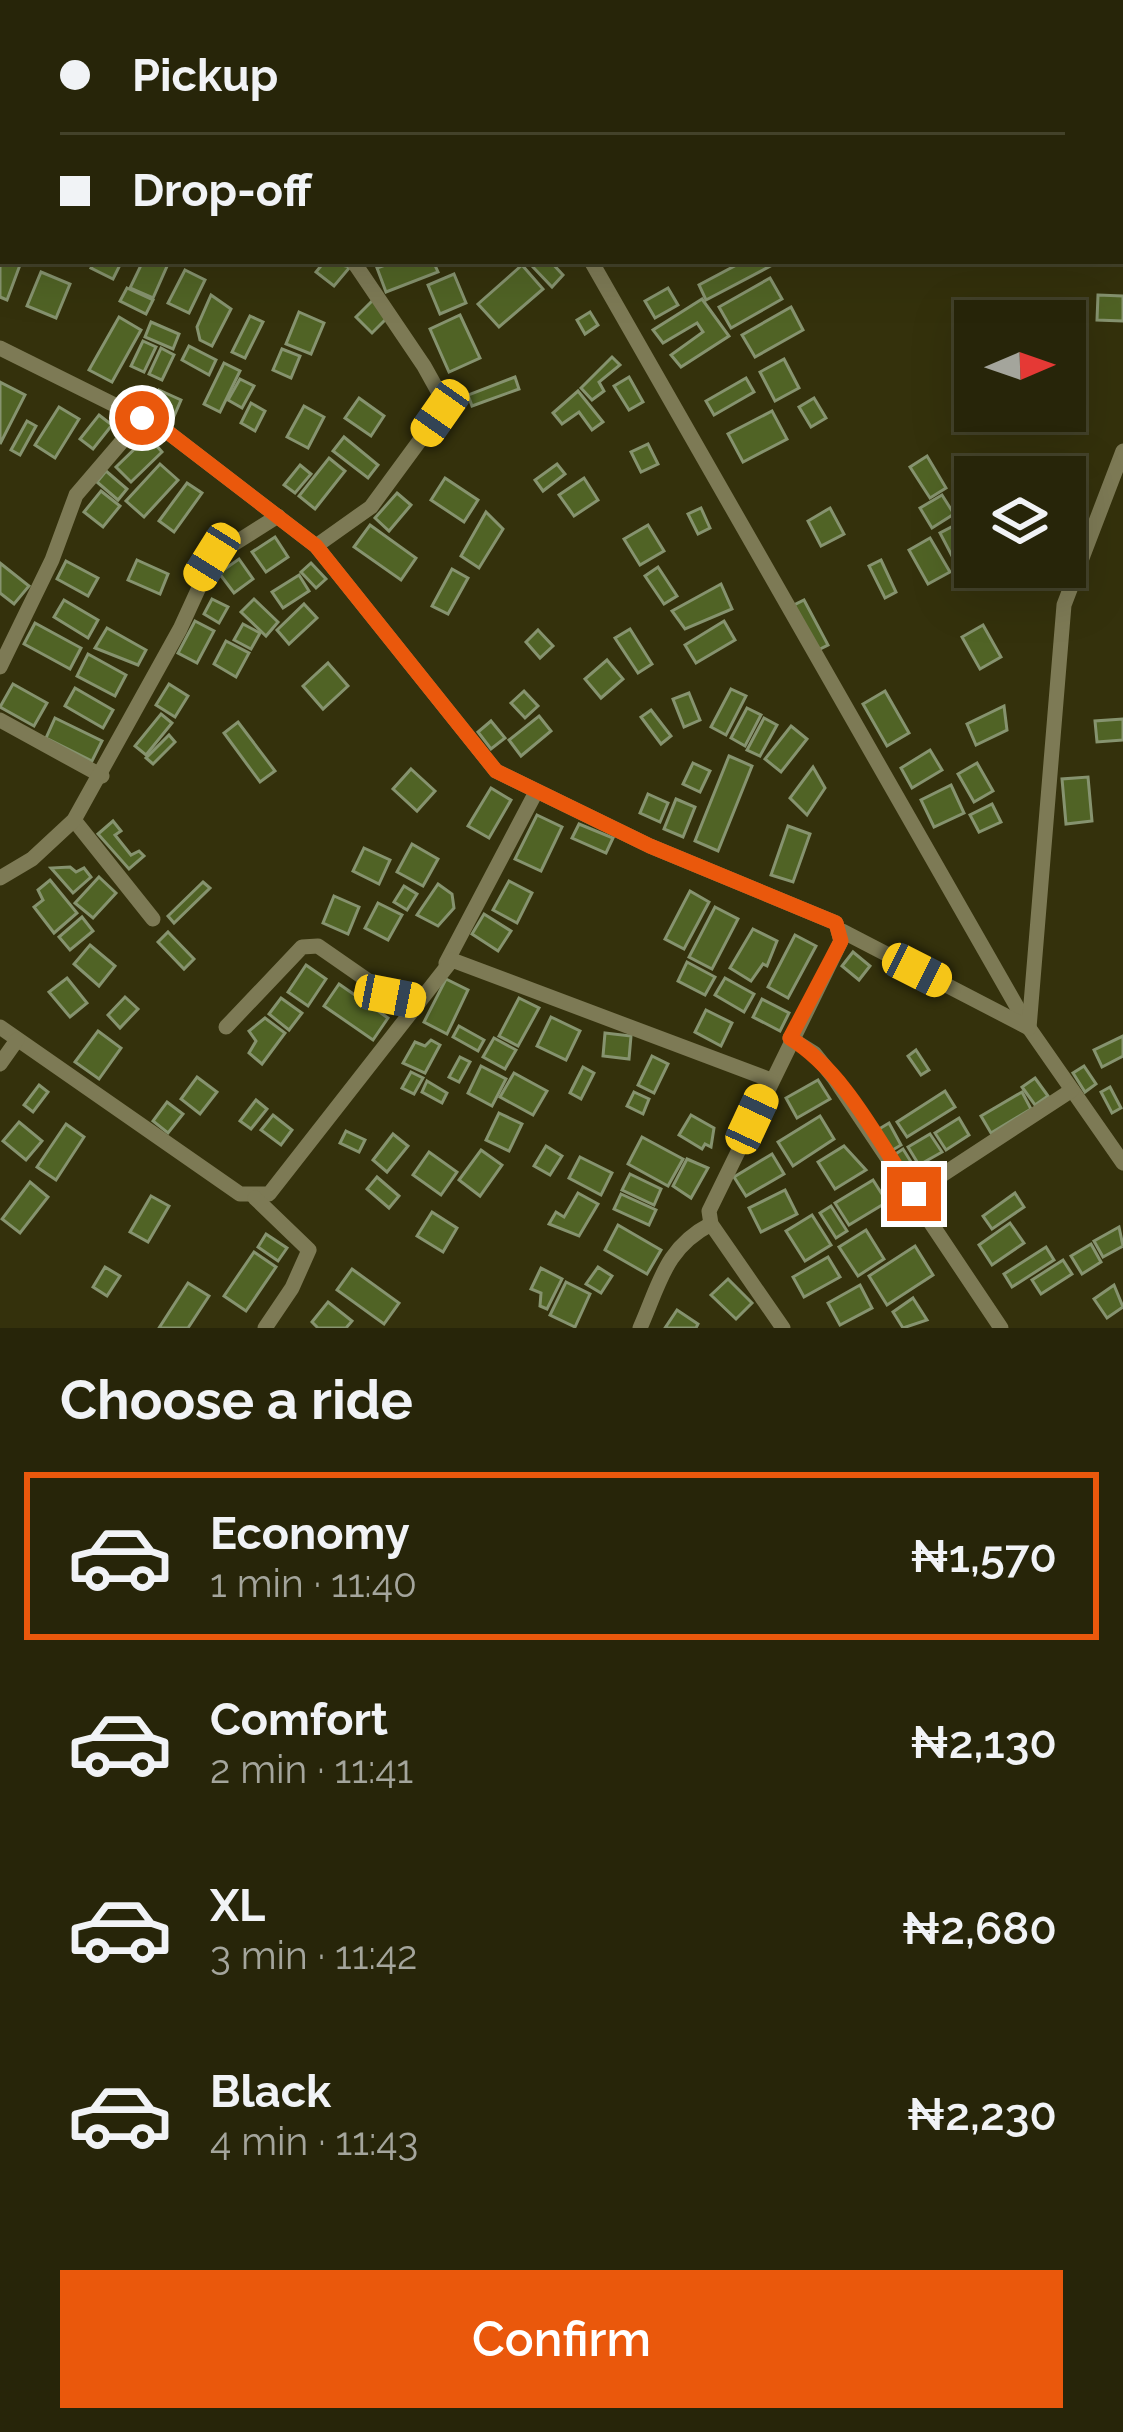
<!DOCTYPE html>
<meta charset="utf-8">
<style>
:root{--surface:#272509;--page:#333117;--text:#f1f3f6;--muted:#a4a59c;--line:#43422a;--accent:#ea580c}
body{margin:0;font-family:Raleway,sans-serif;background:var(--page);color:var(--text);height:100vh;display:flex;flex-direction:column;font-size:45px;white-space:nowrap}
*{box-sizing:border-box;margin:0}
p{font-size:39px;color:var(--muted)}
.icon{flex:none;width:66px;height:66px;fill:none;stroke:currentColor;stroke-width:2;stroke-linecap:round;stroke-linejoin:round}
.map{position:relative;height:1328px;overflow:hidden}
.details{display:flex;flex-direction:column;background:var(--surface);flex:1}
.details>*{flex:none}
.hud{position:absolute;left:0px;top:0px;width:1125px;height:264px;box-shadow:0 12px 48px #0002,0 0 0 3px var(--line);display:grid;align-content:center;height:264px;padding:0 60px;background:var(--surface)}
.needle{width:78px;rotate:88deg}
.tools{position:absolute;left:954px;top:300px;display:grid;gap:24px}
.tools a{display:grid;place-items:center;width:132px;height:132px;border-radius:0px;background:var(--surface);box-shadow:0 12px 48px #0002,0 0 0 3px var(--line);font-size:60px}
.end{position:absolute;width:54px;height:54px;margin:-27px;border:15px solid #ea580c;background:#fff;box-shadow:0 0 0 6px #fff}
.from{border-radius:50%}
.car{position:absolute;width:36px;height:72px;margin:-36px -18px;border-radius:15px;box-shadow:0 0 9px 3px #0007;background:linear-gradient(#f5c518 24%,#345 0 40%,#f5c518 0 76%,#345 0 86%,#f5c518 0)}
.hud b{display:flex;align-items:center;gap:42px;height:114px;font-size:45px}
.hud b+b{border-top:3px solid var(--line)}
.hud i{width:30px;height:30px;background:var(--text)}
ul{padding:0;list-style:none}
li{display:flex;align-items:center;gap:36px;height:168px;margin:0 24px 18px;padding:0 36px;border:6px solid transparent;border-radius:0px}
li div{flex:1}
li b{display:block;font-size:45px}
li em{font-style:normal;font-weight:600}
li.selected{border-color:var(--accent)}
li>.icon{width:108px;height:108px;stroke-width:1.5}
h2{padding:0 60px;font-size:54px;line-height:144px}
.button{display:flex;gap:24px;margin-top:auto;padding:24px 60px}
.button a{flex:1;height:138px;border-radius:0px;background:var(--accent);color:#fff;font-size:48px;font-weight:600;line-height:138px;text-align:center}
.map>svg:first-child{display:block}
.building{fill:#506325;stroke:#86936f;stroke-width:3}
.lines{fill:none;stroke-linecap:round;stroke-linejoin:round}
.street{stroke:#7d7a55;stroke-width:15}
.route{stroke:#ea580c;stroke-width:15}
</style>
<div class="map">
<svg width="1123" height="1328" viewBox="0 0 1123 1328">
<rect width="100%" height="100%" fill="#34310c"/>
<g class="building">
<path d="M0,258L20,265L7,300L0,297Z"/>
<path d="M95,261H122L113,279L91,268Z"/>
<path d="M143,261L168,264L153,298L130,288Z"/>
<path d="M325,261L350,267L334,286L316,272Z"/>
<path d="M396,261H433L438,272L386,292L377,268Z"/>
<path d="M534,261H550L563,275L552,287L531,265Z"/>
<path d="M744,261H780L706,300L699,285Z"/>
<path d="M522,265L543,289L499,327L478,304Z"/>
<path d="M185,270L205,280L189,313L168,303Z"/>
<path d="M41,272L70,284L56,318L27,306Z"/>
<path d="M454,274L466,303L440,314L428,285Z"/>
<path d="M770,278L782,299L731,328L719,307Z"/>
<path d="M127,288L153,300L146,314L120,301Z"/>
<path d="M668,288L678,305L655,318L645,301Z"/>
<path d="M211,295L231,309L212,346L200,340L197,327Z"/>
<path d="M1098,295L1123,296V321L1097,320Z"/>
<path d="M702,299L729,336L681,367L671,355L703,332L697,323L663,343L653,330Z"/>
<path d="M373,300L389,316L372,333L356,317Z"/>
<path d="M791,307L803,330L755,357L742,335Z"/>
<path d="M299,312L324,323L311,354L286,344Z"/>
<path d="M590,312L598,325L585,334L577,320Z"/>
<path d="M460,315L480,358L449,372L430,329Z"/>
<path d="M250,316L263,322L245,358L232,352Z"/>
<path d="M119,317L141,330L112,382L89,370Z"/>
<path d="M151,322L179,334L173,349L145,337Z"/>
<path d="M143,341L156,347L144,372L131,366Z"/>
<path d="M189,346L216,360L209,375L182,360Z"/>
<path d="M161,348L174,355L162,380L149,374Z"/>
<path d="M282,349L300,356L291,378L273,370Z"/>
<path d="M612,357L620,365L599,382L604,391L592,400L581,388Z"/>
<path d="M784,359L799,388L775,401L760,372Z"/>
<path d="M224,363L240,371L220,412L204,404Z"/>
<path d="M515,377L519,389L472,406L468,395Z"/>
<path d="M629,377L643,402L629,410L614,386Z"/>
<path d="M746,378L754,392L714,415L706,401Z"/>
<path d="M240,379L254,386L242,408L228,400Z"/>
<path d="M0,382L25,395L0,444Z"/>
<path d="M159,390L181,400L172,421L150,410Z"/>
<path d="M578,391L603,422L592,430L579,412L562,424L553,413Z"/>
<path d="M359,398L384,416L371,436L345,418Z"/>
<path d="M814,398L826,418L811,427L799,407Z"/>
<path d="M251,403L265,411L255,431L241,423Z"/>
<path d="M304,406L324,417L308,448L287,437Z"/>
<path d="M59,407L79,419L55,458L35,445Z"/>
<path d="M772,411L787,439L743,462L728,434Z"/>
<path d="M99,415L112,425L93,449L80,439Z"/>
<path d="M27,421L36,426L20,455L11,450Z"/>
<path d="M148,436L162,452L131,482L116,467Z"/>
<path d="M344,437L378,465L368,478L333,451Z"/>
<path d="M648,444L658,464L641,472L631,452Z"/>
<path d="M927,456L946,488L930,498L910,467Z"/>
<path d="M329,458L345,471L315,509L299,496Z"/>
<path d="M160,464L178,480L144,517L126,501Z"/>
<path d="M557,464L565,474L543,491L535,480Z"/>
<path d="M300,465L311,474L295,493L284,485Z"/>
<path d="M106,471L127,489L118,500L97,482Z"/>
<path d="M979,475L975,498L962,504L954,487Z"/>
<path d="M445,478L478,500L464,522L431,500Z"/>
<path d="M584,478L598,500L574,516L559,495Z"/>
<path d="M187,483L202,493L174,532L159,521Z"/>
<path d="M101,491L120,506L103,527L84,512Z"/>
<path d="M397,493L411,505L389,531L375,518Z"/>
<path d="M942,495L954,514L932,528L920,508Z"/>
<path d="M701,508L710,528L698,534L688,514Z"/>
<path d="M830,508L844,534L821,546L808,521Z"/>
<path d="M486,512L503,529L479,568L461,556Z"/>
<path d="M963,521L975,542V567L989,568L965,581L940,533Z"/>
<path d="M370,525L416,558L401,580L354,547Z"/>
<path d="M648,525L664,551L640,565L624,539Z"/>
<path d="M275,537L288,557L266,572L252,552Z"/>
<path d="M930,538L950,572L928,584L909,550Z"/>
<path d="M239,559L253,579L234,593L219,573Z"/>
<path d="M137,560L168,574L160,594L128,580Z"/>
<path d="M881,560L896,592L885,598L869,566Z"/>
<path d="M66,561L98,578L88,596L57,579Z"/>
<path d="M0,563L29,586L14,604L0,593Z"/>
<path d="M311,563L326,579L316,588L301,572Z"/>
<path d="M658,567L677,596L664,604L645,576Z"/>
<path d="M452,569L468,578L448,614L432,606Z"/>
<path d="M299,575L309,591L283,608L272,592Z"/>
<path d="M721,584L732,609L685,629L672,611Z"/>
<path d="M212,599L228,607L219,623L204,614Z"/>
<path d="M254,599L278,622L266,636L241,612Z"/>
<path d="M64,600L98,620L88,638L54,617Z"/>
<path d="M804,600L828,645L818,650L794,605Z"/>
<path d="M304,604L317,618L289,644L277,630Z"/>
<path d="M195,621L214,631L197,663L178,653Z"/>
<path d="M724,621L735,640L696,663L685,645Z"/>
<path d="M35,623L81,648L70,669L24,644Z"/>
<path d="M243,624L260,633L251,649L234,640Z"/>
<path d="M983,625L1001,657L980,669L962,637Z"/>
<path d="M107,628L146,650L138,665L95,648Z"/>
<path d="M630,629L652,664L638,673L615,638Z"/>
<path d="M538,630L553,646L540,658L526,642Z"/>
<path d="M226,641L249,653L236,677L214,664Z"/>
<path d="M88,654L126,675L115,696L77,676Z"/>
<path d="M607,660L623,679L601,698L585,679Z"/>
<path d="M328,663L348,686L323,709L303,686Z"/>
<path d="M13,684L47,703L34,726L0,707Z"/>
<path d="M169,684L188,696L175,717L156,705Z"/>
<path d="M75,688L113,710L103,728L65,706Z"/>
<path d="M731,689L746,696L726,735L711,727Z"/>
<path d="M524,691L538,706L525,718L511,703Z"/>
<path d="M885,691L909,733L887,746L863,704Z"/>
<path d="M689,693L700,720L684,727L673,699Z"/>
<path d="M1004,706L1007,730L976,745L967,724Z"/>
<path d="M747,708L761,715L745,746L731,738Z"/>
<path d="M651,710L671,736L661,744L641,717Z"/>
<path d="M161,714L172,723L146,755L135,746Z"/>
<path d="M539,716L551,731L521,756L509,740Z"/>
<path d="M55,718L102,741L92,761L46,738Z"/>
<path d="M764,718L777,725L760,756L747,750Z"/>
<path d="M1123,719V740L1097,742L1095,721Z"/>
<path d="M491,721L505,738L491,749L478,732Z"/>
<path d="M238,722L275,771L260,782L224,733Z"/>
<path d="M791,726L807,739L781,772L765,759Z"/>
<path d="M169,735L175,742L153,764L146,758Z"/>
<path d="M930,750L942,770L912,788L901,768Z"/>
<path d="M729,756L752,766L718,851L695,841Z"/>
<path d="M693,763L710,771L700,792L683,784Z"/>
<path d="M977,763L993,791L974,802L958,774Z"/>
<path d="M813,767L825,788L807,815L790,798Z"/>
<path d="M411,769L435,791L417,811L393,789Z"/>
<path d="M1088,777L1092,821L1066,824L1062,779Z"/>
<path d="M951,785L964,813L934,827L921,800Z"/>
<path d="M491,788L511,800L489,838L468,826Z"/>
<path d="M648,794L668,803L660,822L640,813Z"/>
<path d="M676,799L695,807L683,837L664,829Z"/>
<path d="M992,804L1001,822L979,832L970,815Z"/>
<path d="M537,815L562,827L541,871L515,859Z"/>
<path d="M113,821L121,831L115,835L131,855L139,851L144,856L129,869L98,834Z"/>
<path d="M579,824L613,838L606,853L572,838Z"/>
<path d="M788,826L810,834L793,882L771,875Z"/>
<path d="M412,844L438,859L423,886L397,872Z"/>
<path d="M364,848L390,860L379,884L353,871Z"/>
<path d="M70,867L76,872L84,868L91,877L73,893L51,868Z"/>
<path d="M99,877L116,893L93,918L75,903Z"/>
<path d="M50,880L77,913L54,933L34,907L43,900L38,890Z"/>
<path d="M509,881L532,893L517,923L493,910Z"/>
<path d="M203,882L210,888L174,923L168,916Z"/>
<path d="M438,884L452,894L454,908L438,926L417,915Z"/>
<path d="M404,886L417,894L407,910L394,902Z"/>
<path d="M690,891L709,902L684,949L665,939Z"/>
<path d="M334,896L359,907L348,934L323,923Z"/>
<path d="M378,903L402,915L388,940L365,928Z"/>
<path d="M715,907L738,919L712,969L689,957Z"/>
<path d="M484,914L511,931L498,951L472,934Z"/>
<path d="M82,917L93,931L70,950L59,937Z"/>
<path d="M753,929L777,941L767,966L763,964L751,981L730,968Z"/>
<path d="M168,932L194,959L184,969L158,942Z"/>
<path d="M795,935L816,946L788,998L768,987Z"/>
<path d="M90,945L115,966L99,986L74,964Z"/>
<path d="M853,952L870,966L859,980L842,966Z"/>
<path d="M687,962L715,977L705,995L678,981Z"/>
<path d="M306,965L326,979L308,1006L288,992Z"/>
<path d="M67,978L87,1003L70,1017L49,992Z"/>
<path d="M725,978L754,994L744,1012L715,995Z"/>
<path d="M446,979L468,990L447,1034L424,1022Z"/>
<path d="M339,984L388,1018L373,1040L324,1006Z"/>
<path d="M125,997L138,1009L120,1028L108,1015Z"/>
<path d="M281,998L302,1013L289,1030L269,1014Z"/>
<path d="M519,998L539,1008L518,1046L499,1036Z"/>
<path d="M762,999L789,1013L780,1031L753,1017Z"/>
<path d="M706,1010L732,1023L721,1046L695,1032Z"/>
<path d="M551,1017L580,1031L566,1060L537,1046Z"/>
<path d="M265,1018L285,1033L262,1064L249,1053L256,1041L249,1031Z"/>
<path d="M459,1026L484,1040L478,1051L453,1037Z"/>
<path d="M98,1031L121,1048L99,1079L75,1062Z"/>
<path d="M605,1033L631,1036L629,1059L603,1056Z"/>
<path d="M1123,1036V1056L1102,1067L1094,1050Z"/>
<path d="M494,1038L516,1050L505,1069L483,1057Z"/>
<path d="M431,1040L440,1045L425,1073L403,1063L415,1042L425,1046Z"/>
<path d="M916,1050L929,1070L921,1075L908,1056Z"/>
<path d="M652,1056L668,1064L654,1093L638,1085Z"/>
<path d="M460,1057L470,1062L459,1082L449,1077Z"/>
<path d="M481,1066L506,1079L492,1106L468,1093Z"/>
<path d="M1084,1066L1096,1084L1085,1092L1073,1073Z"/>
<path d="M583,1067L594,1073L581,1099L570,1093Z"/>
<path d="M411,1072L423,1078L414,1094L402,1088Z"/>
<path d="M514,1073L547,1091L533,1115L500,1097Z"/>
<path d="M197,1077L217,1092L200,1114L181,1099Z"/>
<path d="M1035,1078L1048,1096L1035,1105L1022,1087Z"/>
<path d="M818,1080L830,1099L797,1118L786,1098Z"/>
<path d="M427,1081L447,1093L442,1103L422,1092Z"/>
<path d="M39,1085L48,1092L33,1112L24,1105Z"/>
<path d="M1110,1087L1121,1108L1112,1113L1101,1092Z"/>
<path d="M945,1091L955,1107L907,1137L897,1122Z"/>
<path d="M634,1092L649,1099L643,1114L627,1106Z"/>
<path d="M1022,1092L1031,1109L991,1133L981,1116Z"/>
<path d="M256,1100L267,1109L251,1129L240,1121Z"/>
<path d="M167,1102L183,1114L168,1133L153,1121Z"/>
<path d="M499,1113L522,1124L509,1151L486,1140Z"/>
<path d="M273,1115L292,1130L281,1145L261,1130Z"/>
<path d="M691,1115L714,1128L711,1147L705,1144L702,1149L679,1135Z"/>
<path d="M820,1116L834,1139L793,1166L778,1142Z"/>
<path d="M959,1118L969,1135L946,1150L935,1133Z"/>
<path d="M19,1122L42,1141L26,1160L3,1141Z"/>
<path d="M889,1123L901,1145L891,1151L879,1129Z"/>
<path d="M66,1124L84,1137L56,1180L37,1167Z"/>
<path d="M346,1131L365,1140L359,1152L340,1143Z"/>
<path d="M393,1134L408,1146L387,1172L373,1160Z"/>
<path d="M930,1134L942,1152L919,1165L908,1147Z"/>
<path d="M642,1137L683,1159L668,1186L628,1164Z"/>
<path d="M546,1146L562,1156L550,1175L534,1166Z"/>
<path d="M844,1146L866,1170L835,1189L818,1162Z"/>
<path d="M903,1149L918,1173L909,1179L894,1155Z"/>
<path d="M481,1150L502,1165L480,1196L459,1180Z"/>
<path d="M429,1152L457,1172L441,1195L413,1175Z"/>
<path d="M772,1154L784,1174L746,1196L734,1177Z"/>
<path d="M580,1157L612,1173L601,1195L569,1178Z"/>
<path d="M687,1159L708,1168L691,1198L673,1186Z"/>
<path d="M630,1174L661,1189L654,1205L622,1190Z"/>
<path d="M377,1177L399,1196L389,1208L367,1189Z"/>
<path d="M873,1180L887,1202L849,1225L835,1203Z"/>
<path d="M30,1182L48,1197L20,1233L2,1219Z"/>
<path d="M785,1190L797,1214L761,1232L749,1208Z"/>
<path d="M578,1193L598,1204L579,1236L549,1224L556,1212L564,1217Z"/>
<path d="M1015,1193L1024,1207L992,1229L983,1216Z"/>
<path d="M621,1194L656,1210L649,1225L614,1209Z"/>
<path d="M151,1196L169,1206L148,1242L130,1232Z"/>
<path d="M831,1206L847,1231L836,1238L820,1213Z"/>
<path d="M432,1212L457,1228L443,1252L417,1236Z"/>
<path d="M812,1215L831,1245L805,1261L786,1231Z"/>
<path d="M1010,1223L1024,1243L992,1265L979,1245Z"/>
<path d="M618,1225L661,1250L647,1274L605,1250Z"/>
<path d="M1119,1227L1123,1246L1103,1257L1094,1241Z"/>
<path d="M866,1230L884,1259L858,1276L839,1247Z"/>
<path d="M266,1234L287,1248L278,1261L258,1247Z"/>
<path d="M1091,1244L1101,1262L1082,1274L1071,1256Z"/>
<path d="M915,1246L933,1275L887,1305L869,1276Z"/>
<path d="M1046,1247L1054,1260L1012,1287L1004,1274Z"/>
<path d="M254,1252L276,1267L246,1311L224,1296Z"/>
<path d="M828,1257L840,1277L804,1297L793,1277Z"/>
<path d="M1063,1260L1072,1274L1041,1294L1032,1280Z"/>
<path d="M105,1267L120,1276L107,1296L93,1287Z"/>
<path d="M598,1267L612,1276L601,1293L586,1284Z"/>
<path d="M541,1268L562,1279L547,1309L540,1306L541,1293L531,1289Z"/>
<path d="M352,1269L399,1303L384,1324L337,1290Z"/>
<path d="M728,1279L752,1303L736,1319L711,1295Z"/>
<path d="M566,1282L590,1294L575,1327L550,1315Z"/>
<path d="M188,1283L209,1296L188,1328H159Z"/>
<path d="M860,1285L872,1308L840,1325L828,1303Z"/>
<path d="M1114,1285L1123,1307L1107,1318L1094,1299Z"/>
<path d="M913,1298L927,1320L903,1328L893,1312Z"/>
<path d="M328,1302L352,1321L346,1328H318L312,1322Z"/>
<path d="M677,1310L698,1324L696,1328H665Z"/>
</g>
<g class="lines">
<g class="street">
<path d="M446,0L447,3"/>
<path d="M591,261L1029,1028L1123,1163"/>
<path d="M0,348L165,430L316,546L496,771L650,846L836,923L841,941L709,1211L711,1224L783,1328"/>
<path d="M316,546L371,507L440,413L439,393L424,366L353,261"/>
<path d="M0,667L52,560L76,495L142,418"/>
<path d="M0,720L102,776"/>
<path d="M74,820L153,919"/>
<path d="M0,878L32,859L74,820L180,629L213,557L278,516"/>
<path d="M842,931L1029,1028L1064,605L1123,451"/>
<path d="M446,963L536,792"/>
<path d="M0,1027L240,1194H269L452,960L771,1080"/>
<path d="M226,1027L302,947L318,946L390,996L419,1001"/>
<path d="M790,1038L814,1053L834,1078L1001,1328"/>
<path d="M0,1064L17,1040"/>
<path d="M913,1194L1072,1090"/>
<path d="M255,1198L309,1250L292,1288L265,1328"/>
<path d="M640,1328C660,1283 665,1248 711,1224"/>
</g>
</g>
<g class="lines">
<path class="route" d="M142,418L165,430L316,546L496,771L650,846L836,923L841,941L790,1038C845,1072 878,1141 914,1194"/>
</g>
</svg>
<div class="tools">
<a><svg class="needle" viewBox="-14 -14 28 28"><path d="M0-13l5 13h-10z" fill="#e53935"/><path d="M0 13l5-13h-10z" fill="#a4a59c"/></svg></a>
<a><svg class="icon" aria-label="layers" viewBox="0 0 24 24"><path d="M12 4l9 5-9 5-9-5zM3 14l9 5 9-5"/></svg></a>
</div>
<i class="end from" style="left:142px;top:418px"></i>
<i class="end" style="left:914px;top:1194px"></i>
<i class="car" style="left:440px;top:413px;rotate:215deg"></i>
<i class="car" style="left:212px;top:557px;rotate:212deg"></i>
<i class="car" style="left:917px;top:970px;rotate:117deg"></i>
<i class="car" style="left:390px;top:996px;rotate:101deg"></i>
<i class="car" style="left:752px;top:1119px;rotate:25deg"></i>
<div class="hud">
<b><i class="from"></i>Pickup</b>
<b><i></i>Drop-off</b>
</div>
</div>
<section class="details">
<h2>Choose a ride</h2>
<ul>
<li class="selected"><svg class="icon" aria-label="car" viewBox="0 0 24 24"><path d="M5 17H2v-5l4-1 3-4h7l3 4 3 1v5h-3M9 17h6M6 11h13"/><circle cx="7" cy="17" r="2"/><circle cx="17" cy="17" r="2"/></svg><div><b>Economy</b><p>1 min · 11:40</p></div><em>₦1,570</em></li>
<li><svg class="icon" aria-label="car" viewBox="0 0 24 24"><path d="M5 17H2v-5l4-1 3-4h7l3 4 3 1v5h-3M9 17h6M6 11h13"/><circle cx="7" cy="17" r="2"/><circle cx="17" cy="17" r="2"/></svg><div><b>Comfort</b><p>2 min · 11:41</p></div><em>₦2,130</em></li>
<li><svg class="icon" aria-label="car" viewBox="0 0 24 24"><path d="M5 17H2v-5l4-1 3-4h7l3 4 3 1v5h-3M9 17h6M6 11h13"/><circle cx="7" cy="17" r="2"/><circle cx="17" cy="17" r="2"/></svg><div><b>XL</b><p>3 min · 11:42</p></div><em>₦2,680</em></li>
<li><svg class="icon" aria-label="car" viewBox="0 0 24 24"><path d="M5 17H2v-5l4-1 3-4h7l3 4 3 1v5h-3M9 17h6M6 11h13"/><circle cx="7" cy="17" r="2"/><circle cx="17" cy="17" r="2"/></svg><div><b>Black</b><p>4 min · 11:43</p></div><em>₦2,230</em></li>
</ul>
<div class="button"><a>Confirm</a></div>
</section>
